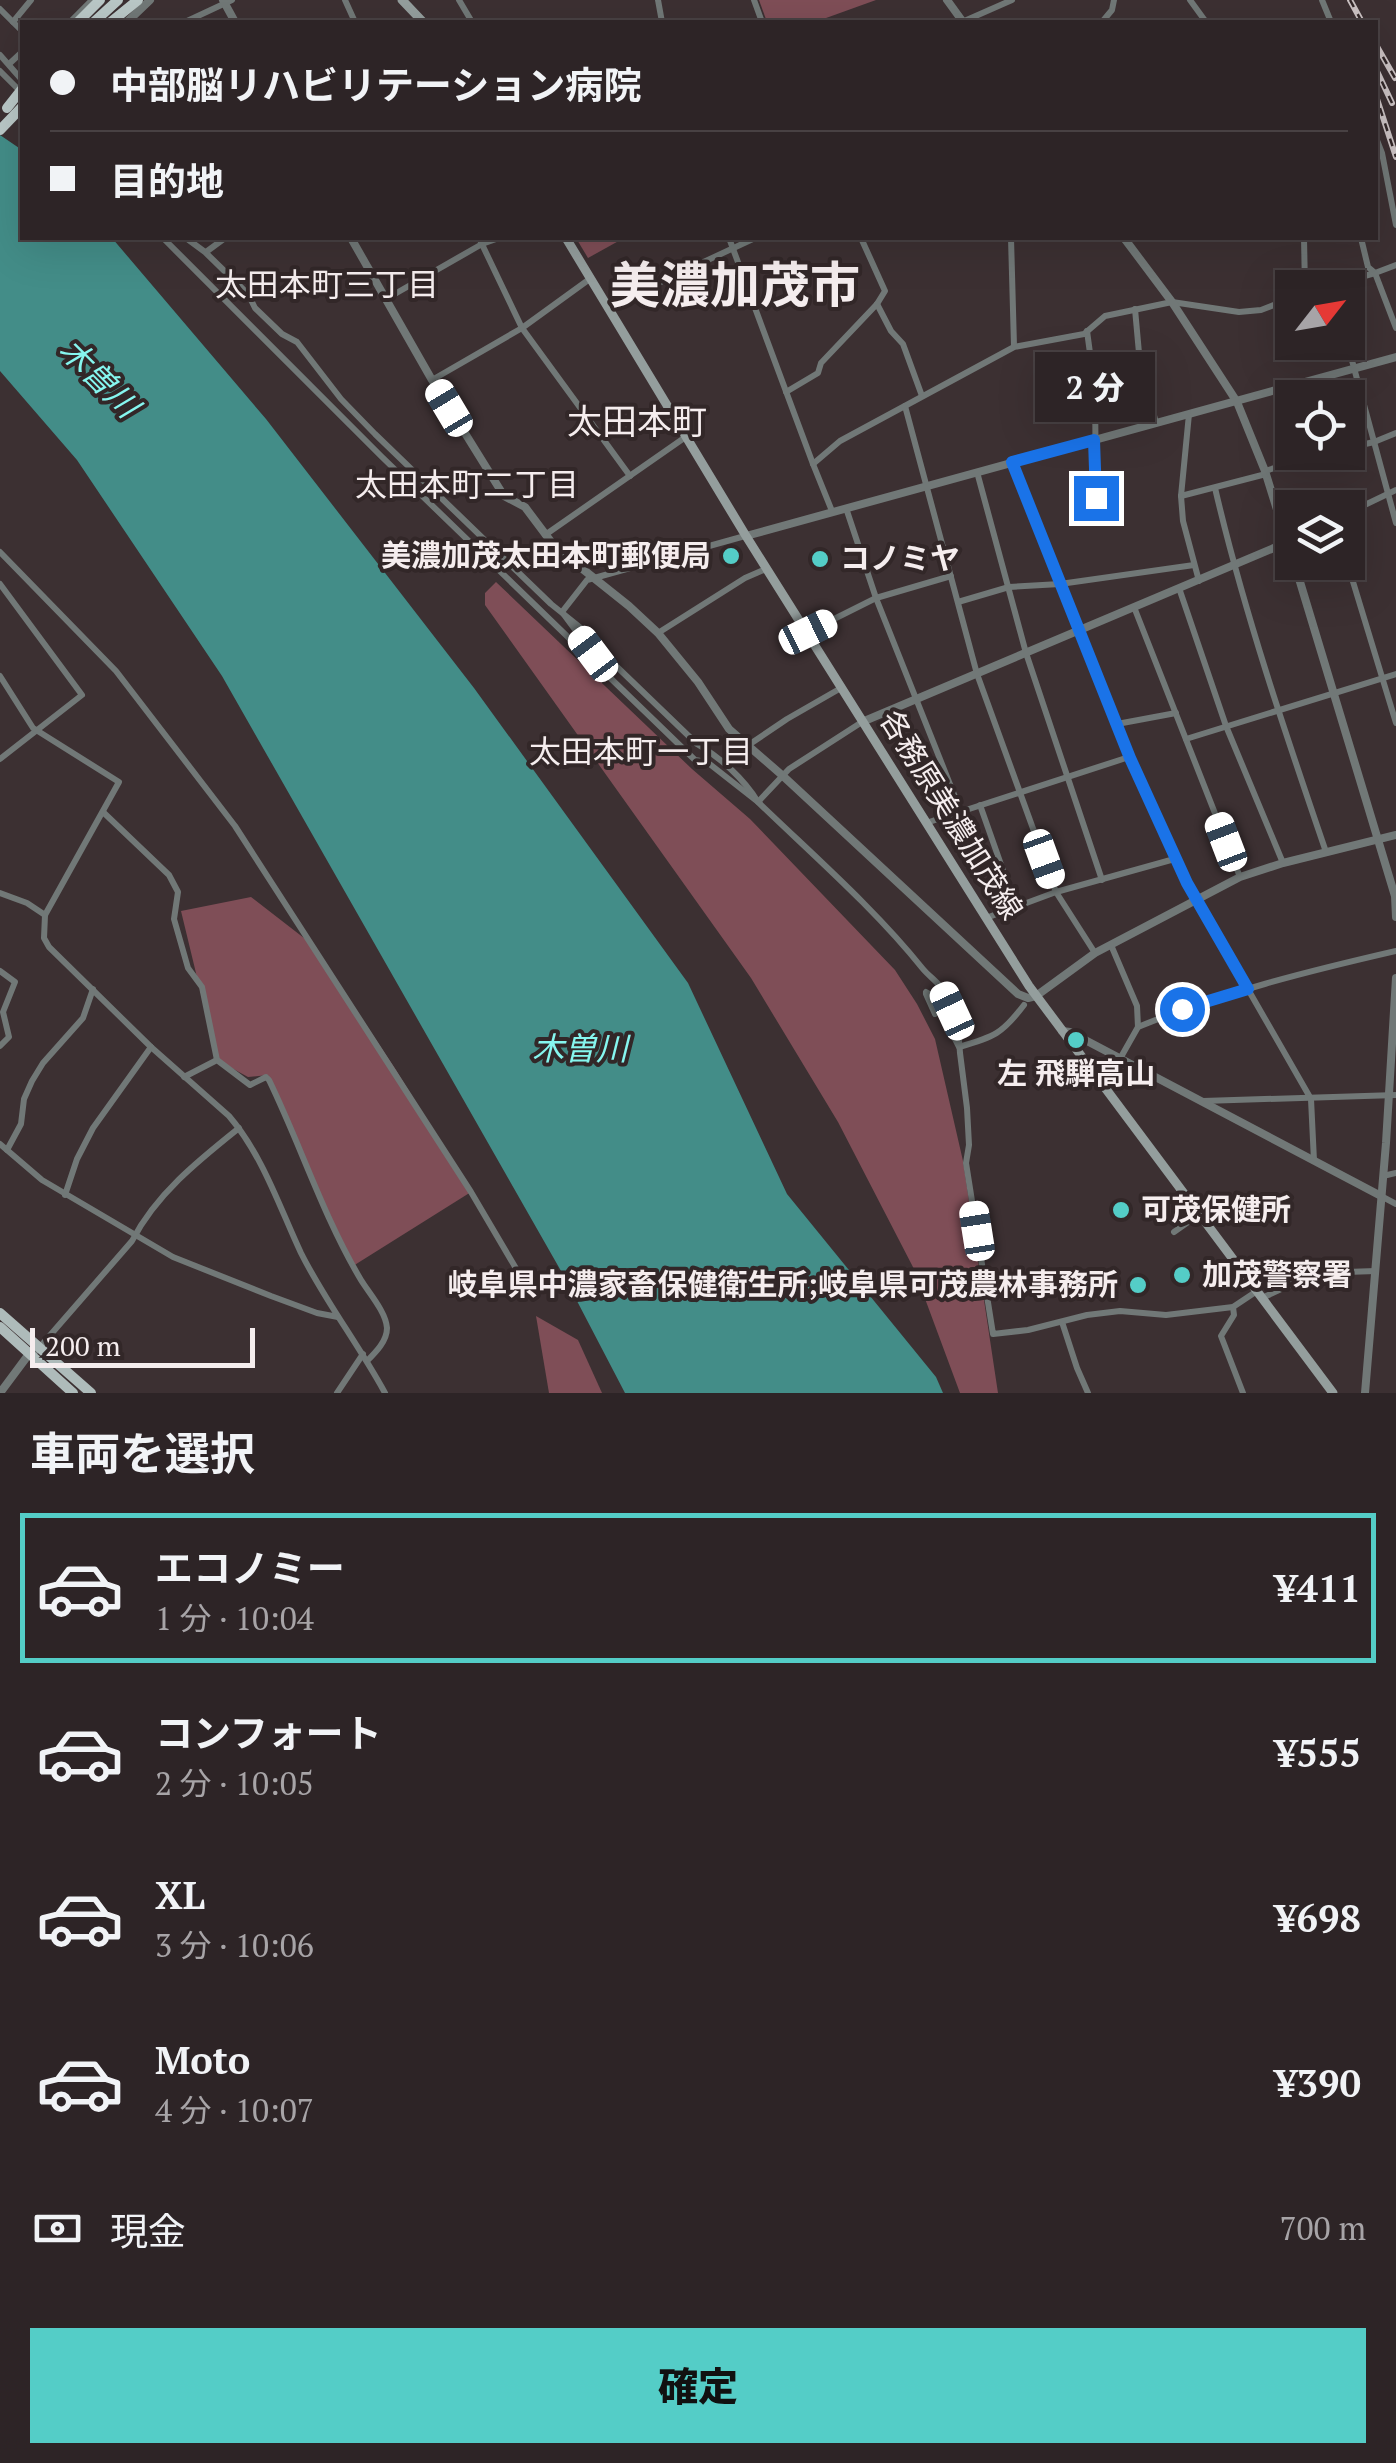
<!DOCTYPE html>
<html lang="ja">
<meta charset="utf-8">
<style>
:root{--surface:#2d2426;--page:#352c2e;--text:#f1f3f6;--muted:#a7a4a7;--line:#484143;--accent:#54cdc7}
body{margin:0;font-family:"PT Serif","Noto Sans JP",serif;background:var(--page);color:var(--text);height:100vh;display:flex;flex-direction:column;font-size:38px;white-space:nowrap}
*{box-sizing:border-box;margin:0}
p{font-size:32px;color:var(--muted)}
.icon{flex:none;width:55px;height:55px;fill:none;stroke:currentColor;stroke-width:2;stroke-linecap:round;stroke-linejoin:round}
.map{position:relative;height:1393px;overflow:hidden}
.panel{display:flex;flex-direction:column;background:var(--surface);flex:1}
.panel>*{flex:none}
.hud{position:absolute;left:20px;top:20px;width:1358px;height:220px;border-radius:0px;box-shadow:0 10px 40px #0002,0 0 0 2px var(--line);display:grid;align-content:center;height:220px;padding:0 30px;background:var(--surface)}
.needle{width:65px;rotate:59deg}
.fabs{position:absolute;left:1275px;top:270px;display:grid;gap:20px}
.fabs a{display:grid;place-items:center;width:90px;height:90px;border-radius:0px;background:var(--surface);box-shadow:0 10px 40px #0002,0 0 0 2px var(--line);font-size:50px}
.scale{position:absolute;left:30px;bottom:25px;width:225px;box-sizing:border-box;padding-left:10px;border:5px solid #f5edee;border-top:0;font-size:28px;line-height:35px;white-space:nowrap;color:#f5edee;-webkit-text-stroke:8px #322728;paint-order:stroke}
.end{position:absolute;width:45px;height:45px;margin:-22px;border:12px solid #1a73e8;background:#fff;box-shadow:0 0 0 5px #fff}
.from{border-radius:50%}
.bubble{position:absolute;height:70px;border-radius:0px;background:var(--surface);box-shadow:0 10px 40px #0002,0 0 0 2px var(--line);font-size:32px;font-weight:800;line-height:70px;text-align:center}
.car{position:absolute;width:30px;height:60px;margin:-30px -15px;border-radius:12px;box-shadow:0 0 8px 2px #0007;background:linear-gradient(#fff 24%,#345 0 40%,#fff 0 76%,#345 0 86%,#fff 0)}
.hud b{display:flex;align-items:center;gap:35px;height:95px;font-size:38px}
.hud b+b{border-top:2px solid var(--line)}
.hud i{width:25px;height:25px;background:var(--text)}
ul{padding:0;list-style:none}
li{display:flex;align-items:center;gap:30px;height:150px;margin:0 20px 15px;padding:0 10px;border:5px solid transparent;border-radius:0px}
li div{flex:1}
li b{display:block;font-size:38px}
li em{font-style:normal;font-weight:800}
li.on{border-color:var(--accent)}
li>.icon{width:90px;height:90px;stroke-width:1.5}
h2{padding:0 30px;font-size:45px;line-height:120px}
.pay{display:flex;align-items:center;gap:25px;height:110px;padding:0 30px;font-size:38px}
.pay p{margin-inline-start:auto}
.cta{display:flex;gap:20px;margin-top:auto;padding:20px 30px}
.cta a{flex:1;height:115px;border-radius:0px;background:var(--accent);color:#111;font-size:40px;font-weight:800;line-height:115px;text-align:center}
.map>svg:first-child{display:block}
.green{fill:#7f4e57}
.water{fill:#438d88}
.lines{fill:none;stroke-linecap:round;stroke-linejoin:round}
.minor{stroke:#717877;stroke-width:6}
.tertiary{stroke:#717877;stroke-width:8}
.secondary{stroke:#949e9d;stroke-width:9}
.primary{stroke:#aebbba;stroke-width:10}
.trunk{stroke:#bac8c7;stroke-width:10}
.rail-casing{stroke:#cac1c2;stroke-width:6}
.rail{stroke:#322728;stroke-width:2.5;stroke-dasharray:8;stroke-linecap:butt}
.trunk-bridge{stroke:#bac8c7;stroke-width:10}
.route{stroke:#1a73e8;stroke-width:12}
.poi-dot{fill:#54cdc7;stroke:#322728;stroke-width:4}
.labels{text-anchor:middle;stroke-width:8;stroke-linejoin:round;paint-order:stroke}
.poi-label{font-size:30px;font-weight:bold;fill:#f5edee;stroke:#322728;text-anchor:start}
.street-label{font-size:30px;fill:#f5edee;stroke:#322728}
.neighbourhood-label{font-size:32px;fill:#f5edee;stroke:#322728}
.water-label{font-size:32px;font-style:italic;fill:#86f6ef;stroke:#322728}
.quarter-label{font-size:35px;fill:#f5edee;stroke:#322728}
.town-label{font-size:50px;font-weight:bold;fill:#f5edee;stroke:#322728}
</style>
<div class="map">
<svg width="1396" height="1393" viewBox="0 0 1396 1393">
<rect width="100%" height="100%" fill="#3c3032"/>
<g class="green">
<path d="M759,0H876L815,22H767Z"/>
<path d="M576,238H624L588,258Z"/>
<path d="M496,582L692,769L750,819L895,970L917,1004L935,1039L963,1161L998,1393H960L914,1269L838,1122L751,978L485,605V593Z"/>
<path d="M251,897L313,945L396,1070L471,1192L353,1266L318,1197L268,1075L248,1077L217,1060L181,911Z"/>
<path d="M536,1316L578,1340L602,1393H549Z"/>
</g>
<path class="water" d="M0,135L22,150V238H112L266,419L474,688L688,983L787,1194L936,1377L943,1393H625L565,1278L222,676L77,460L0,371Z"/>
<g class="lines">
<g class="minor">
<path d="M345,0L355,22"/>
<path d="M459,0L472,22"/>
<path d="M658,0L662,22"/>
<path d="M754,0L762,22"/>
<path d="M1190,0L1206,22"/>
<path d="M1322,0L1331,22"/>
<path d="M0,9L22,31"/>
<path d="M13,22L31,0"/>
<path d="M70,22L92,0"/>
<path d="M185,22L232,0"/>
<path d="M962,22L1012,0"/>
<path d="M1102,22L1112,10L1114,0"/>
<path d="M0,55L22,80"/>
<path d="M9,64L22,52"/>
<path d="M0,71L22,93"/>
<path d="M1375,135L1382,153L1396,225"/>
<path d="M163,238L382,457L695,760L707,762L758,802L789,769L862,722"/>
<path d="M186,238L205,252L248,294L255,308L282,334L297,342L341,399L375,434L551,604L591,636L614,664L697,744C720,757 744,779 758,802C814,856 875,909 923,969C928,975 935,980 940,986C953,1004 959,1031 960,1053L967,1108L969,1145L966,1163L993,1334L1028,1330L1087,1315L1120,1311L1166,1315L1233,1307L1257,1291"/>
<path d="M479,238L522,328L630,476"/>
<path d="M729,238L813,464L832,511"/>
<path d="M1011,238L1014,346"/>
<path d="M1304,238L1305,288"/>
<path d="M206,252L225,238"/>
<path d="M1396,265L1375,273L1396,328"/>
<path d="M1323,288L1375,273L1368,267L1361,238"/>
<path d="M386,299L482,244L499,238"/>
<path d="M877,304L891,331L903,344L922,396"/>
<path d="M609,309L635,294L755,238"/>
<path d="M1135,309L1142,386L1151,404L1156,423"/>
<path d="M1087,331L1095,390L1096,498"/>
<path d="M1347,342L1396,523"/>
<path d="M432,380L522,328L591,278"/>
<path d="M786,392L818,373L821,363L877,304L885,291L861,238"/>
<path d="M905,406L977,674L1056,892L1095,953"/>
<path d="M1189,414L1181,496L1183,521L1199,581"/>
<path d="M1348,448L1374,442L1396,433"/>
<path d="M1012,463L1129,757L1187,883L1311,1099L1314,1161"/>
<path d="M813,464L840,441L1014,347L1084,334L1105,316L1172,302L1239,312L1261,310L1292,298"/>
<path d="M1265,471L1326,452"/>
<path d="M977,472L1026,653L1102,880"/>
<path d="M1215,488C1244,612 1285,732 1326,852"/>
<path d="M1181,496L1266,474"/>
<path d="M846,508L876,598L961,812"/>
<path d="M1348,513L1396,490"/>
<path d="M545,535L687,436"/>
<path d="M0,552L116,671L235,826L471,1192L524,1282"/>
<path d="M1347,562L1396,723"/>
<path d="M0,584L82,695L0,759"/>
<path d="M1179,588L1226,726L1283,863"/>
<path d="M958,602L1009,587L1060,584L1194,565"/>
<path d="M1134,607L1240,877"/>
<path d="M808,632L876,598L951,576"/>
<path d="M658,633L745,578L766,569"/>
<path d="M593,654L562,612L587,580L745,536"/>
<path d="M0,676L33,728L119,782L45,915L44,938L49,947L151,1047L229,1116C263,1156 279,1206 301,1253C325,1301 359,1345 385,1393"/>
<path d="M1117,724L1176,713"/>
<path d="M1186,739L1396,674"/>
<path d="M747,746L787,719L841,688"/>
<path d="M980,805L1016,907"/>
<path d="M103,812L169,875L178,892L174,919L188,968L202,987L217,1060"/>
<path d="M926,823L1129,757"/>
<path d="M0,893L27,903L45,915"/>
<path d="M986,918L1056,892L1178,858"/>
<path d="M1111,945L1137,1006L1138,1027L1121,1057"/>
<path d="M0,971L15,982L3,1012L9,1037L0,1046"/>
<path d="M926,992L933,996L959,1047C994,1037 1002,1034 1024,1005"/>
<path d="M926,994L935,1014"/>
<path d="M1138,1027C1221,993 1309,971 1396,951"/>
<path d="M184,1077L217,1060L250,1085L266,1077L269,1080C301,1146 323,1216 361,1280C369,1293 386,1312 387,1328C387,1341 376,1352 367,1361"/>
<path d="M1203,1101L1396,1095"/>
<path d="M0,1144L42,1180L173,1257L271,1296L317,1313L338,1317"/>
<path d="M7,1150L21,1124L24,1099L32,1081L43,1063L83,1018L93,989"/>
<path d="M1383,1176L1396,1173"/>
<path d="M65,1195L77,1159L93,1128L151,1047"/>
<path d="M1381,1196L1396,1204"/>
<path d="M1174,1232L1198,1215"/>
<path d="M1262,1298L1316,1273L1376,1271"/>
<path d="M1233,1307L1234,1315L1221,1336L1243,1393"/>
<path d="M1062,1322L1077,1368L1088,1393"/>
<path d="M39,1348L132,1241C156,1194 199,1160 239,1128"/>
<path d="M337,1393L363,1354"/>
</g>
<g class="tertiary">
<path d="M223,0L235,22"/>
<path d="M947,0L963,22"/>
<path d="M127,22L150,0"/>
<path d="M351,238L432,380L504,496L525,507L555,547L629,606L658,633L698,682L729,729L783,776L1018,994L1028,998L1036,996L1095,953L1240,877L1283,863L1396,835"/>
<path d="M1124,238L1172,302L1237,402L1265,471L1292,558"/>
<path d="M746,536L1396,357"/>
<path d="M1294,562L1395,896L1396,917"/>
<path d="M862,722L1288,542"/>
<path d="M1062,1031L1070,1032L1381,1196"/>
<path d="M0,1393L29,1354L39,1348"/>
<path d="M1365,1393L1386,1143L1396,978"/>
</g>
<g class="secondary">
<path d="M402,0L423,22"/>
<path d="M566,238L746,536L1029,986L1333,1393"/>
</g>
<g class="primary">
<path d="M0,1313L91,1393"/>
<path d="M0,1327L73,1393"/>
</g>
<g class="trunk">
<path d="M78,22L100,0"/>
<path d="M94,22L118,0"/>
<path d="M111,22L138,0"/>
<path d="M0,130L22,107"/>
</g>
<g class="rail-casing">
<g id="rail">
<path d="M1350,0L1362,22"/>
<path d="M1375,43L1395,78"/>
<path d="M1375,67L1392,103"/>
<path d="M1375,93L1396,157"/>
</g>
</g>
<use href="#rail" class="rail"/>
<path class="trunk-bridge" d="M7,108L22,89"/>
</g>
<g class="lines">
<path class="route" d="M1096,498L1094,440L1012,462L1130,758L1187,883L1248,989L1182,1009"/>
</g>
<g class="poi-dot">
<circle cx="731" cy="556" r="10"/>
<circle cx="820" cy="559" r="10"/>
<circle cx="1076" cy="1040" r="10"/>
<circle cx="1121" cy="1210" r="10"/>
<circle cx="1182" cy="1275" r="10"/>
<circle cx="1138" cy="1285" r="10"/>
</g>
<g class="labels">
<g class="poi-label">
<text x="711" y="566" text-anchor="end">美濃加茂太田本町郵便局</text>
<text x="840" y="569">コノミヤ</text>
<text x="1076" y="1084" text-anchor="middle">左 飛騨高山</text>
<text x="1141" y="1220">可茂保健所</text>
<text x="1202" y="1285">加茂警察署</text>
<text x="1118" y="1295" text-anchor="end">岐阜県中濃家畜保健衛生所;岐阜県可茂農林事務所</text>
</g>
<g class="street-label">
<text transform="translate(951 815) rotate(58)" y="10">各務原美濃加茂線</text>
</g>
<g class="neighbourhood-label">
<text x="327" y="296">太田本町三丁目</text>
<text x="467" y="496">太田本町二丁目</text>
<text x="641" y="763">太田本町一丁目</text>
</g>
<g class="water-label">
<text transform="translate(99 378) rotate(45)" y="11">木曽川</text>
<text x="580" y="1060">木曽川</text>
</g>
<g class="quarter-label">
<text x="637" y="434">太田本町</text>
</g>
<g class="town-label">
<text x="735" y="303">美濃加茂市</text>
</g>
</g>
</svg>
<div class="fabs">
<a><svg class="needle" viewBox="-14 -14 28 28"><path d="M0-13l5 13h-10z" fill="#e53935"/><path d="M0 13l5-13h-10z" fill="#a7a4a7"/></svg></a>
<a><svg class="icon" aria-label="locate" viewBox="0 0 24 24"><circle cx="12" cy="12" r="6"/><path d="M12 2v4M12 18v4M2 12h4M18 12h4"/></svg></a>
<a><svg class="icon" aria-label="layers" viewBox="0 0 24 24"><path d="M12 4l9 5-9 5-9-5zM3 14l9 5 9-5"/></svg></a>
</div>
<div class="scale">200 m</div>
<i class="end from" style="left:1182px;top:1009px"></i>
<i class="end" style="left:1096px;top:498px"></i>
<div class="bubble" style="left:1035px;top:352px;width:120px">2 分</div>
<i class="car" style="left:449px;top:408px;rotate:329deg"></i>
<i class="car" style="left:808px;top:632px;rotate:64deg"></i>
<i class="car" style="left:593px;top:654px;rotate:323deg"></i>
<i class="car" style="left:1226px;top:842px;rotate:339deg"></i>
<i class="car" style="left:1044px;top:859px;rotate:160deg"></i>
<i class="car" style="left:952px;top:1011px;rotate:335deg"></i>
<i class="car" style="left:977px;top:1231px;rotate:351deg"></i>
<div class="hud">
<b><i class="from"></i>中部脳リハビリテーション病院</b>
<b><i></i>目的地</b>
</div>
</div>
<section class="panel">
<h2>車両を選択</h2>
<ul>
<li class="on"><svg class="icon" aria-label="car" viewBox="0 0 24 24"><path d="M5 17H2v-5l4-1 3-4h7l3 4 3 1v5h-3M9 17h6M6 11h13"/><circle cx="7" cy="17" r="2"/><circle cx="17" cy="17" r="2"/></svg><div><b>エコノミー</b><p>1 分 · 10:04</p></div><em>¥411</em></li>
<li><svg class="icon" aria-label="car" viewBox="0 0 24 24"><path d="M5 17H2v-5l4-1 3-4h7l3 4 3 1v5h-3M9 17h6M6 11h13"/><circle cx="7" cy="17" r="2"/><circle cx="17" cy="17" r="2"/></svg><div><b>コンフォート</b><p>2 分 · 10:05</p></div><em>¥555</em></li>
<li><svg class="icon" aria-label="car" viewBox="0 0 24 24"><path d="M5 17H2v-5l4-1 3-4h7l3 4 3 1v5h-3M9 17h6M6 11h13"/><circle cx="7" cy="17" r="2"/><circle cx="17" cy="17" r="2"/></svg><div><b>XL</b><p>3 分 · 10:06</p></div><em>¥698</em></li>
<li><svg class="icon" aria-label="car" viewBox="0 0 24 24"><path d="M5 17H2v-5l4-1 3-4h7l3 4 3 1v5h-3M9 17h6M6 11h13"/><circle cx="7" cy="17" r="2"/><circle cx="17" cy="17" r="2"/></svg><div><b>Moto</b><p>4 分 · 10:07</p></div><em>¥390</em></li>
</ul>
<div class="pay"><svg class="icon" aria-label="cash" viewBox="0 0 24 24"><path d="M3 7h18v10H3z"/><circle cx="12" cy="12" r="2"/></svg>現金<p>700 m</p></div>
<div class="cta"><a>確定</a></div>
</section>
